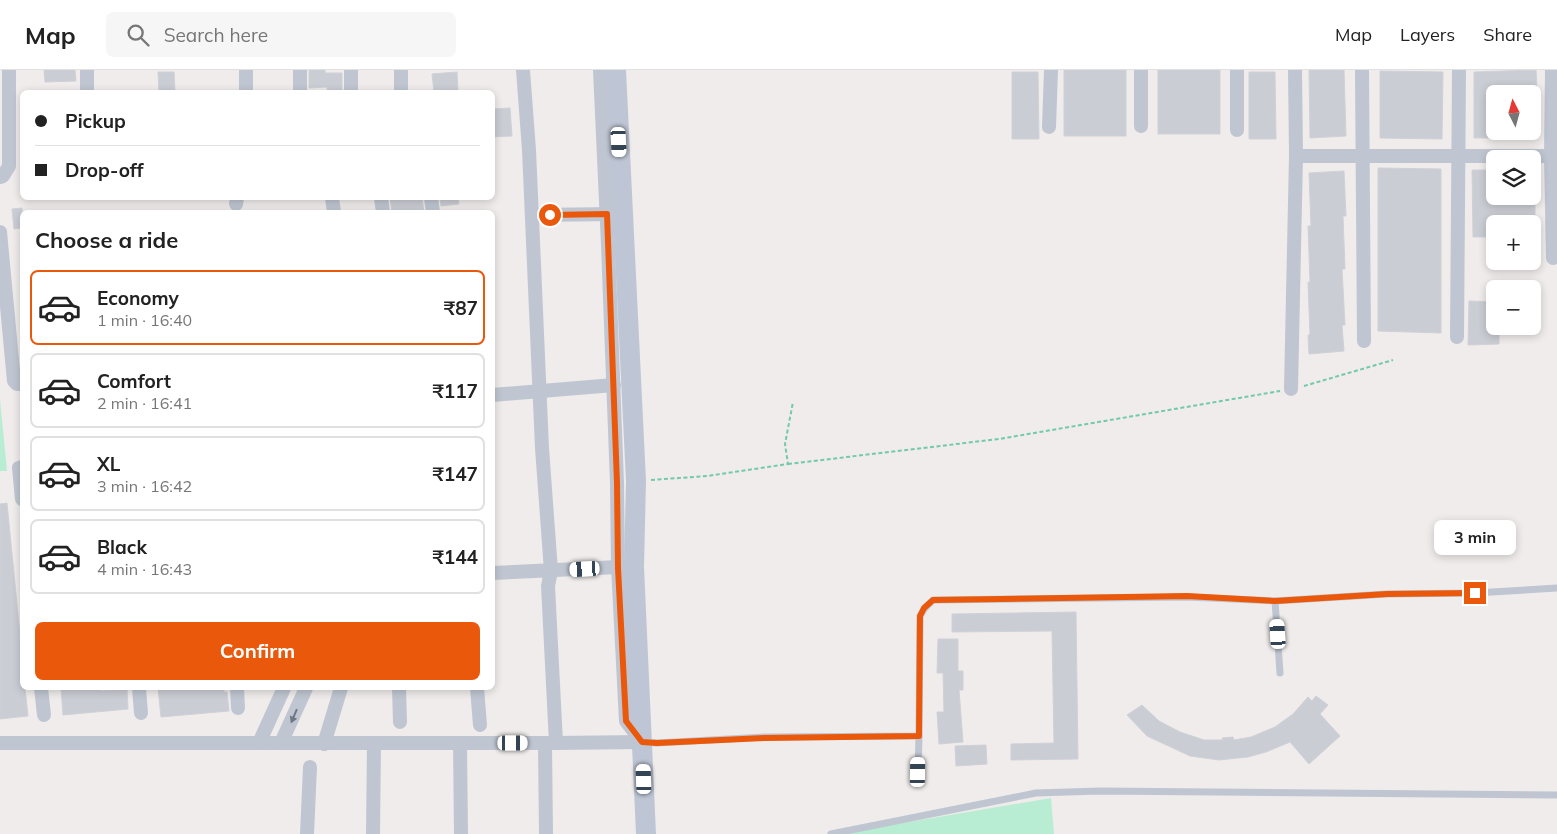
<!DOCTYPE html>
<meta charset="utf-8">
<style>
:root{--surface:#fff;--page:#f6f6f6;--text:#222;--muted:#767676;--line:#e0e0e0;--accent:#ea580c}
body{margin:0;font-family:Mulish,sans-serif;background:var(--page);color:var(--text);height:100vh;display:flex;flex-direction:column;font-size:19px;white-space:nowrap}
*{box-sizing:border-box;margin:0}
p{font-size:16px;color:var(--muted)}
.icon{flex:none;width:28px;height:28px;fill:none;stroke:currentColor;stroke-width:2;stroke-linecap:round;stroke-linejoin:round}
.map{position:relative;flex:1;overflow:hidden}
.panel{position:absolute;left:20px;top:140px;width:475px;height:480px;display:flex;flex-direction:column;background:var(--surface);border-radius:8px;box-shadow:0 2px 8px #0003}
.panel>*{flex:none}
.guide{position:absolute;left:20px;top:20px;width:475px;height:110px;border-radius:8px;box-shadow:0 2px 8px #0003;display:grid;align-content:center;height:110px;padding:0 15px;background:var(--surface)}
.needle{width:32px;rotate:354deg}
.controls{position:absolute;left:1486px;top:15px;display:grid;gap:10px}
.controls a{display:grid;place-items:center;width:55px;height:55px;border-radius:8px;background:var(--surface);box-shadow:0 2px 8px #0003;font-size:25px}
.end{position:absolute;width:22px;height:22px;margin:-11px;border:6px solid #ea580c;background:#fff;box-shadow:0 0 0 2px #fff}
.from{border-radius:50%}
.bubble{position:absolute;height:35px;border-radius:8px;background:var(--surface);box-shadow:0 2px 8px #0003;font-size:16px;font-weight:700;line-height:35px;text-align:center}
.car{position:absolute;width:15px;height:30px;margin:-15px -8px;border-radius:6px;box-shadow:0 0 4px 1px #0007;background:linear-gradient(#fff 24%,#345 0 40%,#fff 0 76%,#345 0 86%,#fff 0)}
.guide b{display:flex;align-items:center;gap:18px;height:48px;font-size:19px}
.guide b+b{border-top:1px solid var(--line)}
.guide i{width:12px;height:12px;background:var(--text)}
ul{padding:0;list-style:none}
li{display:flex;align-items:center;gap:15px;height:75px;margin:0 10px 8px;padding:0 5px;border:2px solid var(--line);border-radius:8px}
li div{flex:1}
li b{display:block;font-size:19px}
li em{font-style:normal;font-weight:700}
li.selected{border-color:var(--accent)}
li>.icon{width:45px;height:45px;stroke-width:1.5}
h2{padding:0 15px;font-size:22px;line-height:60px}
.primary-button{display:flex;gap:10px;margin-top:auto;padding:10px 15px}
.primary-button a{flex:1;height:58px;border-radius:8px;background:var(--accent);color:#fff;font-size:20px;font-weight:700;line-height:58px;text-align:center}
header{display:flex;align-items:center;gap:30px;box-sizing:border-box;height:70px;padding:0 25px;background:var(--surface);border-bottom:1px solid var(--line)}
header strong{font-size:24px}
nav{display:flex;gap:28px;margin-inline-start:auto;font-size:18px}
.search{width:350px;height:45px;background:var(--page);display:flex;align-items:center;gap:12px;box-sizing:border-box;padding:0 18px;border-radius:8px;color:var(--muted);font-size:19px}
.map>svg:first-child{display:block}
.green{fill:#b9edd3}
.building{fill:#cbcdd4;stroke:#d0d1d7}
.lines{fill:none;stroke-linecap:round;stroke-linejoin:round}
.path{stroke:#72caa9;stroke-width:2;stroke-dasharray:4 2.5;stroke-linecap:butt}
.lane{stroke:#bfc6d1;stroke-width:7}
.street{stroke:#bfc6d1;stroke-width:14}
.secondary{stroke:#bec6d5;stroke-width:20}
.oneway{fill:#6f7783}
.route{stroke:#ea580c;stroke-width:6}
</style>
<header>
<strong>Map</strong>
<div class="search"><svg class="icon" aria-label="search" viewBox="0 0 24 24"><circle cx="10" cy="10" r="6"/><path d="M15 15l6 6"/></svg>Search here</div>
<nav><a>Map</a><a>Layers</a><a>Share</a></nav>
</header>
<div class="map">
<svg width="1557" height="764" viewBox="0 0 1557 764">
<rect width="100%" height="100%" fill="#efeceb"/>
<g class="green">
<path d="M0,329L7,401H0Z"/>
<path d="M1051,728L1054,764H838Z"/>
</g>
<g class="building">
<path d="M44,0H75L76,11L45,12Z"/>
<path d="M309,0H325V3H342V22H327V17L309,18Z"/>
<rect x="1064" y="0" width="62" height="66"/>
<rect x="1158" y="0" width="62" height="64"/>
<path d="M1309,0H1344L1346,66L1310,68Z"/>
<path d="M1536,0L1537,18L1495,20V68H1474V2Z"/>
<path d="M1380,1L1443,2L1442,69L1380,68Z"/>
<path d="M158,2H174L175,22H159Z"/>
<path d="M457,2L458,21L434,22L432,4Z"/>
<path d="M1012,2H1038L1039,69H1012Z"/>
<path d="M1249,2H1275L1276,69H1249Z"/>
<path d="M510,38L512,66L492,67V39Z"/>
<path d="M1378,98L1441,99V263L1378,261Z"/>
<path d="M1472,100H1495V126H1535V154H1495V167H1473Z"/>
<path d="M1344,101L1346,146H1343L1345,199H1342L1345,255H1342L1344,281L1309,284L1308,265H1310L1308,212H1310L1308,156H1311L1309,103Z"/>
<path d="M390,128H422L424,142H392Z"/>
<path d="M440,128H458L459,134L441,136Z"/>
<path d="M22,138V158L14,159L12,139Z"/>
<path d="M1469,231L1495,232V256H1499V274L1468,275Z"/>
<path d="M7,433L20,564L22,618H25L28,646L0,649V434Z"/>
<path d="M1076,542L1078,689L1011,690V674L1054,673L1052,561L952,562V544Z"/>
<path d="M938,569H958V601H963V620H959L963,672L939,674L937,642H944L943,603H937Z"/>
<path d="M61,618H101V621L127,619L128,639L63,645Z"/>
<path d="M158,618H224V622H227L229,641L161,647Z"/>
<path d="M1316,626L1328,635L1320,644L1340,666L1309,694L1290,672L1266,682L1248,687L1219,690L1190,686L1147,666L1127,645L1142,635L1159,651L1180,662L1204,670H1223L1222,668L1233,667L1234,670L1251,667L1275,657L1293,644L1308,627L1312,631Z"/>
<path d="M986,675L987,694L956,696L955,676Z"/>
</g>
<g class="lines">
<g class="path">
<path d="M1304,316L1393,290"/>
<path d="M788,394L999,369L1280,321"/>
<path d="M651,410L707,406L788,394L785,374L793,332"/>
</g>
<g class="lane">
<path d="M1275,531L1387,524L1475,523L1557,518"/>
<path d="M642,672L657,673L764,667L919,666L920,546L925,538L933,530L1187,527L1275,531L1280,603"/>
<path d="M918,702L919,666"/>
<path d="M831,764L1036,723L1100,721L1557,725"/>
</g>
<g class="street">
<path d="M87,0V22"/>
<path d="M246,0V22"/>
<path d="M300,0V22"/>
<path d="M523,0L529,80L542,378L551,501L548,516L556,673"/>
<path d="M600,0L608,175L617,413L618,497L626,651L642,672"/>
<path d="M1237,0V60"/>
<path d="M1295,0L1296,86H1557"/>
<path d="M1362,0L1364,271"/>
<path d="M1552,0L1551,86L1553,188"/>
<path d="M351,22V0"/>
<path d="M401,22V0"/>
<path d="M1141,56V0"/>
<path d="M1049,57L1051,0"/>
<path d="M0,107L3,106L9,96V0"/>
<path d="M332,128L334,142"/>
<path d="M381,128L383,142"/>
<path d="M431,128L433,142"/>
<path d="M236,134L237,128"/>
<path d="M532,145L616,144"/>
<path d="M0,162L14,311L17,314H22"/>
<path d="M1457,267L1459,0"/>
<path d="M1291,319L1296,86"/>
<path d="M492,325L614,315"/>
<path d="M22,397L19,398L22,429"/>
<path d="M492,503L618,497"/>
<path d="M41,618L44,645"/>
<path d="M139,618L141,643"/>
<path d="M237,618L238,638"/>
<path d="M399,618L400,652"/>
<path d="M477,618L480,655"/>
<path d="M0,673H556L642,672"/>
<path d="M259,673L284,618"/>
<path d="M281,673L306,618"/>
<path d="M460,673L461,764"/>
<path d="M545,673L546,764"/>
<path d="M324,674L341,618"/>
<path d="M307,764L310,697"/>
<path d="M373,764L374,673"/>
</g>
<path class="secondary" d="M616,0L636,411L634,497L646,764"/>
</g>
<defs><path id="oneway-solid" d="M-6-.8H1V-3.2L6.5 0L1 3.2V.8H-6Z" transform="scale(1.25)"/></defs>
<use class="oneway" href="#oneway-solid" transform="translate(294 646) rotate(113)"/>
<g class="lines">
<path class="route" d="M550,145L607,144L617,413L618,498L626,651L642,672L657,673L764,668L919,666L920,546L924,538L933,530L1187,526L1275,531L1387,524L1475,523"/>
</g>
</svg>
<div class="controls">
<a><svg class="needle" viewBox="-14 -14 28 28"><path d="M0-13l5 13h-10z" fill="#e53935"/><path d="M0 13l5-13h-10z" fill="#767676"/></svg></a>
<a><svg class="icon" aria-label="layers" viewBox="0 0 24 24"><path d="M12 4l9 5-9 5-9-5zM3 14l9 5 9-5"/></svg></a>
<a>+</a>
<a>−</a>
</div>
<i class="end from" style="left:550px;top:145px"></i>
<i class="end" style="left:1475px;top:523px"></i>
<div class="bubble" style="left:1434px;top:450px;width:82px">3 min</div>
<i class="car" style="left:619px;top:72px;rotate:177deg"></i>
<i class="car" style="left:585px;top:499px;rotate:267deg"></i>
<i class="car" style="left:1278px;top:564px;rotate:356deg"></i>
<i class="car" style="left:513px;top:673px;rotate:90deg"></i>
<i class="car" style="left:918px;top:702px;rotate:1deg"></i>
<i class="car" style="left:644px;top:709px;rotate:358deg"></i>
<div class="guide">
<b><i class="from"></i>Pickup</b>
<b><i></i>Drop-off</b>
</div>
<section class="panel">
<h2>Choose a ride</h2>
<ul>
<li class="selected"><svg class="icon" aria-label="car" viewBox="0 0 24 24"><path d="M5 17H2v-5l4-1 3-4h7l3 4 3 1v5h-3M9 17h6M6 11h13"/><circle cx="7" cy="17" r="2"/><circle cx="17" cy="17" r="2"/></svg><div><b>Economy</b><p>1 min · 16:40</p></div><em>₹87</em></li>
<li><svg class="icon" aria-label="car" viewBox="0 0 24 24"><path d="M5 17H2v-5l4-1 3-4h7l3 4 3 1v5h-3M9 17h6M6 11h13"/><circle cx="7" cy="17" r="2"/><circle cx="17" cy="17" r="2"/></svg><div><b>Comfort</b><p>2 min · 16:41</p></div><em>₹117</em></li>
<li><svg class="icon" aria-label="car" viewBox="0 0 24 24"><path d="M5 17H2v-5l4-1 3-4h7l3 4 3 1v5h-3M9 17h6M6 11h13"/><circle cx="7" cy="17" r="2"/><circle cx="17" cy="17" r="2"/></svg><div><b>XL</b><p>3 min · 16:42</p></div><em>₹147</em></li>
<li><svg class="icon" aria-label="car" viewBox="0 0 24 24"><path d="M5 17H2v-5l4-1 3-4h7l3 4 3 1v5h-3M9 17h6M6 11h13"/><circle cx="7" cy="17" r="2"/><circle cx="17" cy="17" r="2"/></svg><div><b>Black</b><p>4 min · 16:43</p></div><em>₹144</em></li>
</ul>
<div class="primary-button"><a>Confirm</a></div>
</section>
</div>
